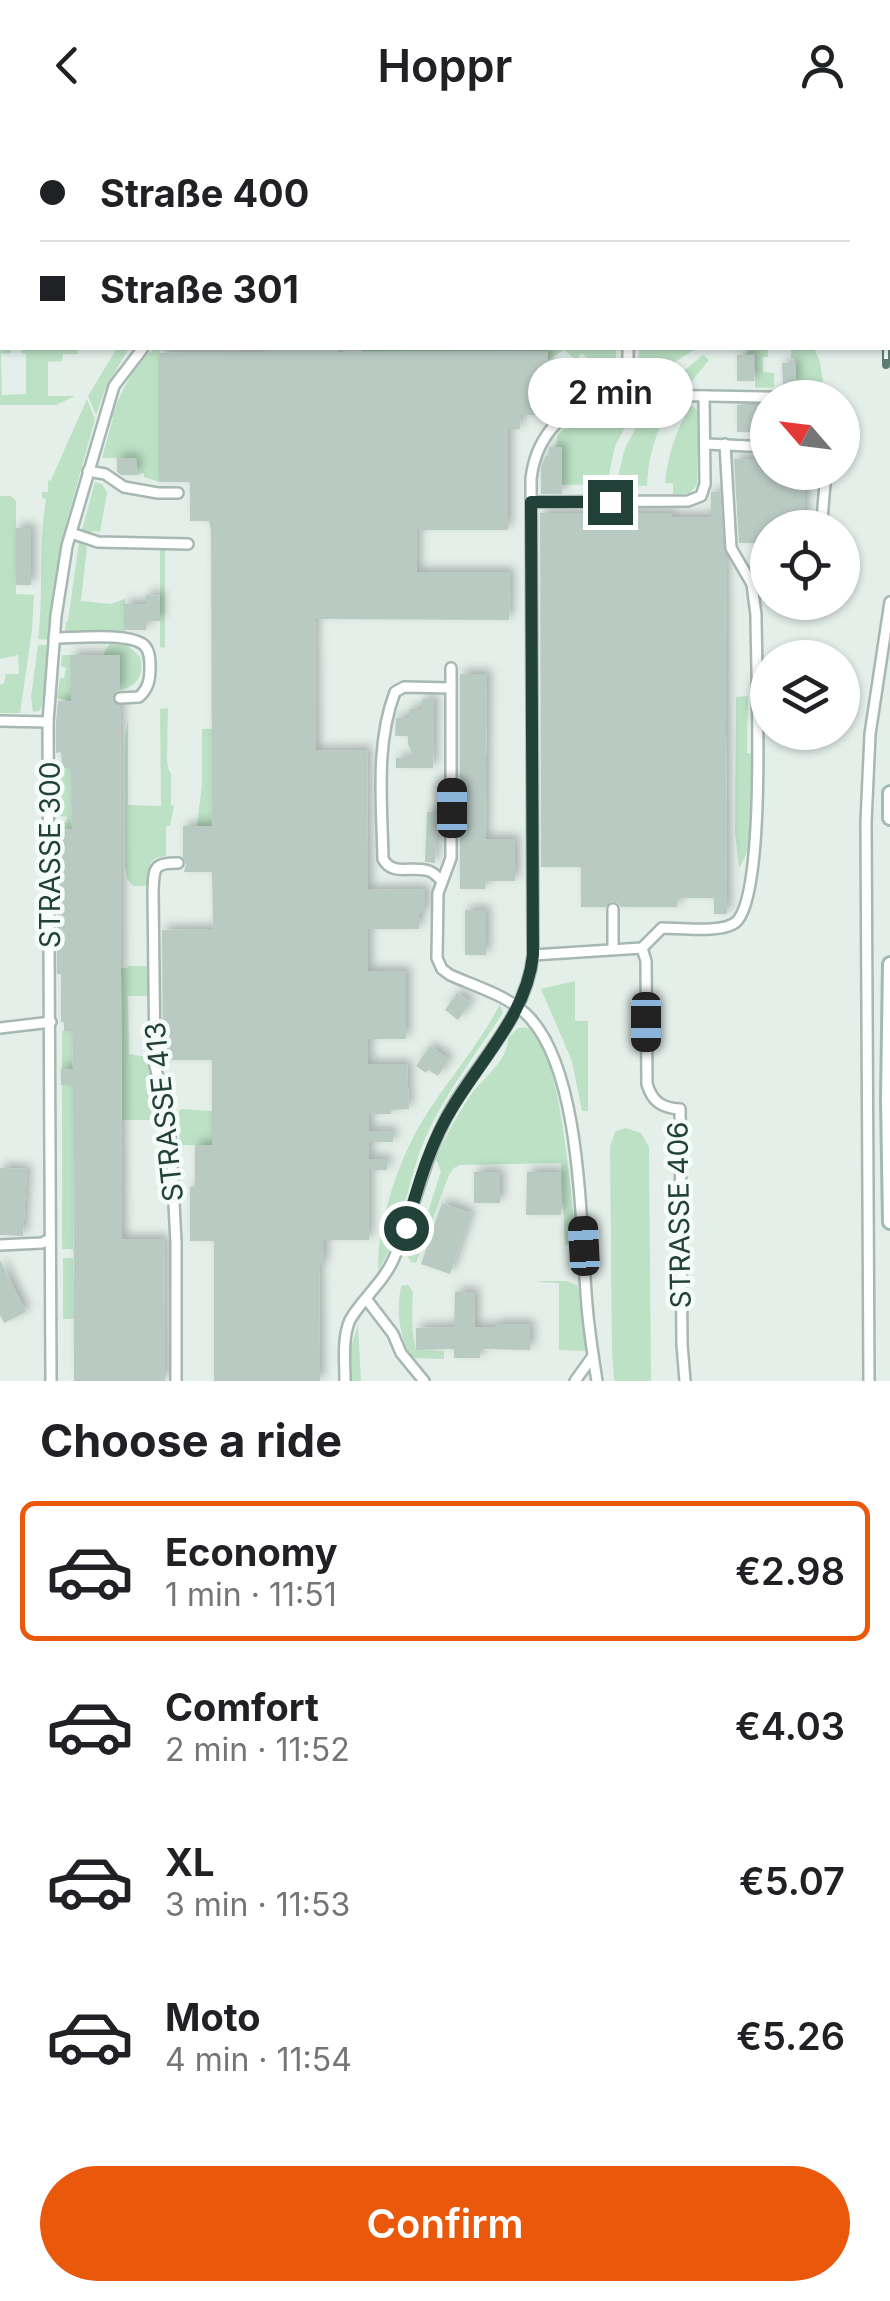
<!DOCTYPE html>
<meta charset="utf-8">
<style>
:root{--surface:#fff;--page:#f2f2f2;--text:#202124;--muted:#757577;--line:#e0e0e0;--accent:#ea580c}
body{margin:0;font-family:Inter,sans-serif;background:var(--page);color:var(--text);height:100vh;display:flex;flex-direction:column;font-size:38px;white-space:nowrap}
*{box-sizing:border-box;margin:0}
p{font-size:32px;color:var(--muted)}
.icon{flex:none;width:55px;height:55px;fill:none;stroke:currentColor;stroke-width:2;stroke-linecap:round;stroke-linejoin:round}
.map{position:relative;height:1251px;overflow:hidden}
.sheet{display:flex;flex-direction:column;background:var(--surface);flex:1}
.sheet>*{flex:none}
.hud{position:absolute;left:0px;top:0px;width:890px;height:220px;box-shadow:0 2px 8px #0004;display:grid;align-content:center;height:220px;padding:0 40px;background:var(--surface)}
.needle{width:65px;rotate:298deg}
.buttons{position:absolute;left:750px;top:250px;display:grid;gap:20px}
.buttons a{display:grid;place-items:center;width:110px;height:110px;border-radius:50%;background:var(--surface);box-shadow:0 2px 8px #0004;font-size:50px}
.end{position:absolute;width:45px;height:45px;margin:-22px;border:12px solid #224239;background:#fff;box-shadow:0 0 0 5px #fff}
.from{border-radius:50%}
.bubble{position:absolute;height:70px;border-radius:35px;background:var(--surface);box-shadow:0 2px 8px #0004;font-size:32px;font-weight:600;line-height:70px;text-align:center}
.car{position:absolute;width:30px;height:60px;margin:-30px -15px;border-radius:12px;box-shadow:0 0 8px 2px #0007;background:linear-gradient(#222 24%,#8ab4d8 0 40%,#222 0 76%,#8ab4d8 0 86%,#222 0)}
.hud b{display:flex;align-items:center;gap:35px;height:95px;font-size:38px}
.hud b+b{border-top:2px solid var(--line)}
.hud i{width:25px;height:25px;background:var(--text)}
ul{padding:0;list-style:none}
li{display:flex;align-items:center;gap:30px;height:140px;margin:0 20px 15px;padding:0 20px;border:5px solid transparent;border-radius:15px}
li div{flex:1}
li b{display:block;font-size:38px}
li em{font-style:normal;font-weight:600}
li.current{border-color:var(--accent)}
li>.icon{width:90px;height:90px;stroke-width:1.5}
h2{padding:0 40px;font-size:45px;line-height:120px}
.primary-button{display:flex;gap:20px;margin-top:auto;padding:20px 40px}
.primary-button a{flex:1;height:115px;border-radius:60px;background:var(--accent);color:#fff;font-size:40px;font-weight:600;line-height:115px;text-align:center}
header{display:flex;justify-content:space-between;align-items:center;height:130px;padding:0 40px;background:var(--surface);font-size:45px;font-weight:600}
.map>svg:first-child{display:block}
.green{fill:#bce1c5}
.building{fill:#b9cac3;filter:url(#shadow)}
.lines{fill:none;stroke-linecap:round;stroke-linejoin:round}
.minor-casing{stroke:#a6b8b1;stroke-width:14}
.tertiary-casing{stroke:#a6b8b1;stroke-width:16}
.secondary-casing{stroke:#a2bbb2;stroke-width:18}
.minor{stroke:#fff;stroke-width:9}
.tertiary{stroke:#fff;stroke-width:11}
.secondary{stroke:#fff;stroke-width:12}
.tram{stroke:#5d7d74;stroke-width:2.5}
.rail-casing{stroke:#5d7d74;stroke-width:8}
.rail{stroke:#f5fbf8;stroke-width:4;stroke-dasharray:11;stroke-linecap:butt}
.route{stroke:#224239;stroke-width:12}
.labels{text-anchor:middle;stroke-width:9;stroke-linejoin:round;paint-order:stroke}
.street-label{font-size:28px;fill:#224239;stroke:#f5fbf8}
</style>
<header><svg class="icon" aria-label="back" viewBox="0 0 24 24"><path d="M15 5l-7 7 7 7"/></svg>Hoppr<svg class="icon" aria-label="person" viewBox="0 0 24 24"><circle cx="12" cy="8" r="4"/><path d="M4 21q1-7 8-7t8 7"/></svg></header>
<div class="map">
<svg width="890" height="1251" viewBox="0 0 890 1251">
<defs>
<filter id="shadow"><feDropShadow dx="4.5" dy="-4.5" stdDeviation="5" flood-color="#0004"/></filter>
</defs>
<rect width="100%" height="100%" fill="#e4efea"/>
<g class="green">
<path d="M2,209V218H11V223L1,224L2,265L26,264V224L21,223V218H77L78,224H63L62,231L48,232V266H75L56,275H0V210Z"/>
<path d="M117,218H129L106,257L96,285L88,266Z"/>
<path d="M155,218H161L159,223V352L144,347V343L137,345L136,328H102L113,288L112,286C122,260 133,236 155,218Z"/>
<path d="M362,218H616V231L591,232L582,223L576,230L564,220L548,230L547,221L362,222Z"/>
<path d="M639,218H697L645,251L639,238Z"/>
<path d="M748,218H768V227H763V242L774,243V257L755,258V224H747Z"/>
<path d="M791,218H814L820,232L824,259L799,257V251H796L795,229L791,228Z"/>
<path d="M703,225L709,230L687,257H664Z"/>
<path d="M87,269L95,289L61,412L49,510L38,509C44,463 38,416 46,369L42,368V362H48V351L51,350Z"/>
<path d="M637,275L615,316L607,354L562,355V317H556L557,306C582,278 600,275 637,275Z"/>
<path d="M648,275H673C656,299 648,326 647,356L616,355L625,318Z"/>
<path d="M691,275L698,281L697,355L690,363L673,365V353H665C668,324 676,300 691,275Z"/>
<path d="M95,352L102,354L107,363L100,402L94,401L88,403L82,400Z"/>
<path d="M0,366H11L16,371V464L34,465L32,500L20,583H0V555L4,553L6,544H19L18,525L0,529Z"/>
<path d="M79,412L87,417L81,471L111,474L125,469V502H65L66,491H68Z"/>
<path d="M165,419V518L160,517V420Z"/>
<path d="M110,514L127,515L140,527C145,544 137,557 120,560L119,526L103,525Z"/>
<path d="M38,515H49L42,577L39,581L33,582L31,567Z"/>
<path d="M62,525H71V571L57,568L60,548H64L66,538L61,536Z"/>
<path d="M748,566L747,623L753,624V710L739,739L735,701L736,567Z"/>
<path d="M168,578L167,629L168,638L171,644V675L174,676L170,696H166V726L156,728L150,733L149,753L145,756H133L127,749L125,737V609L128,589V675L161,676L160,579Z"/>
<path d="M202,599H212V723L197,696L202,654Z"/>
<path d="M58,633H62L63,638H72V699H60V693L66,692L67,687L60,686V679L58,678Z"/>
<path d="M128,836H148V866H128L129,924L148,927L159,990H122L121,838H127Z"/>
<path d="M575,851V891H588V981H582L572,931L541,859Z"/>
<path d="M500,874L503,883C475,925 441,969 422,1016C408,1052 399,1111 378,1140C377,1092 400,1025 426,985C450,947 480,914 500,874Z"/>
<path d="M518,898C524,898 527,896 533,901C560,923 572,1072 576,1111L573,1115H565L561,1033L460,1035L454,1038L449,1045L416,1133L411,1132L408,1127L409,1121L417,1117L441,1041L436,1030C445,1007 456,987 470,966C482,948 508,932 508,908Z"/>
<path d="M62,901H72L73,939H62Z"/>
<rect x="62" y="955" width="11" height="164"/>
<path d="M182,979L212,981V1015H180L179,980Z"/>
<path d="M625,998L641,1003L649,1017L651,1251H615L614,1248L612,1221L610,1017L615,1002Z"/>
<path d="M63,1128H73L74,1189H63Z"/>
<path d="M540,1151H567L578,1156L586,1221L559,1220V1153L538,1152Z"/>
<path d="M408,1155L413,1162C412,1182 411,1202 416,1220L444,1221V1229L411,1228C399,1203 396,1183 401,1156Z"/>
<path d="M358,1194L361,1251H352L351,1218Z"/>
</g>
<g class="building">
<path d="M265,218L338,220V222L548,221V285H521L520,299H508V400H417V442H510L509,490L315,489L316,621L367,620L368,760L425,759V783H419V799H368V841H406V909H368V934H407L409,979L391,980V984H369V1001H393V1012H369V1029H387V1040H369V1110H324V1135H319L320,1251H214V1111H190V1057L195,1056V1015H212V930H163L162,800L213,799L212,742H184L186,734L183,727V696H212L211,401L209,391H190V352H159V223L265,222Z"/>
<rect x="737" y="225" width="17" height="26"/>
<path d="M782,233H795L796,256H783Z"/>
<rect x="737" y="275" width="31" height="27"/>
<path d="M549,317H562V364H541V337L545,326H548Z"/>
<path d="M117,328H136L137,345H121L117,342Z"/>
<path d="M734,329H768V342H805V398H768V413H739Z"/>
<path d="M711,362H720L725,424L727,784H714V768H677V777H621L618,773L612,771L605,777H581V737H541L540,383H672V387H711Z"/>
<rect x="16" y="398" width="15" height="57"/>
<path d="M146,465L160,466V491H146V500H124V474H146Z"/>
<path d="M71,525H120V560L115,562L112,567L114,573L120,576L122,1109H164L165,1251H74L73,955H61V939H73L72,901H64V892H61V844H57V782H60V699H72L71,638H62L61,622L56,623V591L58,571H71Z"/>
<path d="M460,544H487L485,709H515V751H485V759H460Z"/>
<path d="M422,569H434L433,638H396V628H415L408,614V606H395L396,588H409V579H422Z"/>
<path d="M427,682H437L435,733L425,732Z"/>
<rect x="465" y="780" width="21" height="45"/>
<path d="M457,863L471,872L458,890L445,880Z"/>
<path d="M430,916L449,929L438,946L428,940L426,943L416,936Z"/>
<path d="M0,1038L27,1039L23,1106L0,1105Z"/>
<rect x="474" y="1042" width="26" height="31"/>
<path d="M527,1042H561V1085H526Z"/>
<path d="M442,1073L471,1083L450,1144L421,1134Z"/>
<path d="M0,1130L26,1182L4,1193L0,1185Z"/>
<path d="M455,1162H475V1197H495V1194H530V1220L480,1219V1228H454V1219L416,1220V1198L454,1197Z"/>
</g>
<g class="lines">
<g class="minor-casing">
<g id="minor">
<path d="M820,0L821,2"/>
<path d="M6,2L13,0"/>
<path d="M631,2V0"/>
<path d="M888,183L890,189"/>
<path d="M0,202H2"/>
<path d="M624,260L633,265H650L820,268"/>
<path d="M624,260L628,246V218"/>
<path d="M706,314L768,317"/>
<path d="M88,341L105,344L124,357L158,363H178"/>
<path d="M531,372L688,371L701,366L705,354L704,266"/>
<path d="M822,389L826,342"/>
<path d="M71,403L98,412L188,414"/>
<path d="M54,508C74,508 129,502 144,515C150,521 150,530 150,538C150,550 148,559 139,567L120,568"/>
<path d="M451,538V728L438,763L437,828L442,839L450,845C477,857 510,866 530,888C583,946 580,1099 587,1175C589,1201 593,1226 597,1251"/>
<path d="M0,591L48,592"/>
<path d="M442,751C438,747 433,742 429,741C412,735 393,747 383,729C382,675 375,614 395,562L404,557L451,558"/>
<path d="M642,818L646,831L647,954C652,971 661,978 680,979L682,1214L685,1251"/>
<path d="M613,819V779"/>
<path d="M533,825L642,818L662,798C679,798 725,804 737,791C767,759 756,537 756,485L752,454L731,418L725,314"/>
<path d="M0,898L51,892"/>
<path d="M0,1115L42,1113L50,1109"/>
<path d="M367,1170L393,1204L401,1223L424,1251"/>
<path d="M51,1251L48,592L56,486L67,416L114,256L143,218"/>
<path d="M176,1251V1112L171,1017L168,985L155,936L153,761C154,738 153,733 178,733"/>
<path d="M345,1251C345,1232 342,1208 350,1190C361,1170 384,1152 394,1128C415,1079 424,1026 451,979C480,929 527,885 533,825L531,349C535,312 557,283 593,270C603,266 613,264 624,260"/>
<path d="M575,1251L593,1226"/>
<path d="M869,1251L866,692L870,604L890,472"/>
</g>
</g>
<g class="tertiary-casing">
<g id="tertiary">
<path d="M868,0L869,2"/>
<path d="M888,54L890,60"/>
</g>
</g>
<g class="secondary-casing">
<g id="secondary">
<path d="M890,663V688"/>
<path d="M890,834L888,969L890,1092"/>
</g>
</g>
<use href="#minor" class="minor"/>
<use href="#tertiary" class="tertiary"/>
<use href="#secondary" class="secondary"/>
<g class="tram">
<path d="M856,0L857,2"/>
<path d="M888,109L890,117"/>
</g>
<g class="rail-casing">
<g id="rail">
<path d="M830,0L831,2"/>
<path d="M886,218V235"/>
</g>
</g>
<use href="#rail" class="rail"/>
</g>
<g class="lines">
<path class="route" d="M406,1098C418,1056 430,1012 454,975C483,927 527,883 533,825L531,372H610"/>
</g>
<g class="labels">
<g class="street-label">
<text transform="translate(50 725) rotate(-90)" y="10">STRASSE 300</text>
<text transform="translate(164 982) rotate(-96)" y="10">STRASSE 413</text>
<text transform="translate(679 1085) rotate(-91)" y="10">STRASSE 406</text>
</g>
</g>
</svg>
<div class="buttons">
<a><svg class="needle" viewBox="-14 -14 28 28"><path d="M0-13l5 13h-10z" fill="#e53935"/><path d="M0 13l5-13h-10z" fill="#757577"/></svg></a>
<a><svg class="icon" aria-label="locate" viewBox="0 0 24 24"><circle cx="12" cy="12" r="6"/><path d="M12 2v4M12 18v4M2 12h4M18 12h4"/></svg></a>
<a><svg class="icon" aria-label="layers" viewBox="0 0 24 24"><path d="M12 4l9 5-9 5-9-5zM3 14l9 5 9-5"/></svg></a>
</div>
<i class="end from" style="left:406px;top:1098px"></i>
<i class="end" style="left:610px;top:372px"></i>
<div class="bubble" style="left:528px;top:228px;width:165px">2 min</div>
<i class="car" style="left:452px;top:678px;rotate:0deg"></i>
<i class="car" style="left:646px;top:892px;rotate:180deg"></i>
<i class="car" style="left:584px;top:1116px;rotate:357deg"></i>
<div class="hud">
<b><i class="from"></i>Straße 400</b>
<b><i></i>Straße 301</b>
</div>
</div>
<section class="sheet">
<h2>Choose a ride</h2>
<ul>
<li class="current"><svg class="icon" aria-label="car" viewBox="0 0 24 24"><path d="M5 17H2v-5l4-1 3-4h7l3 4 3 1v5h-3M9 17h6M6 11h13"/><circle cx="7" cy="17" r="2"/><circle cx="17" cy="17" r="2"/></svg><div><b>Economy</b><p>1 min · 11:51</p></div><em>€2.98</em></li>
<li><svg class="icon" aria-label="car" viewBox="0 0 24 24"><path d="M5 17H2v-5l4-1 3-4h7l3 4 3 1v5h-3M9 17h6M6 11h13"/><circle cx="7" cy="17" r="2"/><circle cx="17" cy="17" r="2"/></svg><div><b>Comfort</b><p>2 min · 11:52</p></div><em>€4.03</em></li>
<li><svg class="icon" aria-label="car" viewBox="0 0 24 24"><path d="M5 17H2v-5l4-1 3-4h7l3 4 3 1v5h-3M9 17h6M6 11h13"/><circle cx="7" cy="17" r="2"/><circle cx="17" cy="17" r="2"/></svg><div><b>XL</b><p>3 min · 11:53</p></div><em>€5.07</em></li>
<li><svg class="icon" aria-label="car" viewBox="0 0 24 24"><path d="M5 17H2v-5l4-1 3-4h7l3 4 3 1v5h-3M9 17h6M6 11h13"/><circle cx="7" cy="17" r="2"/><circle cx="17" cy="17" r="2"/></svg><div><b>Moto</b><p>4 min · 11:54</p></div><em>€5.26</em></li>
</ul>
<div class="primary-button"><a>Confirm</a></div>
</section>
